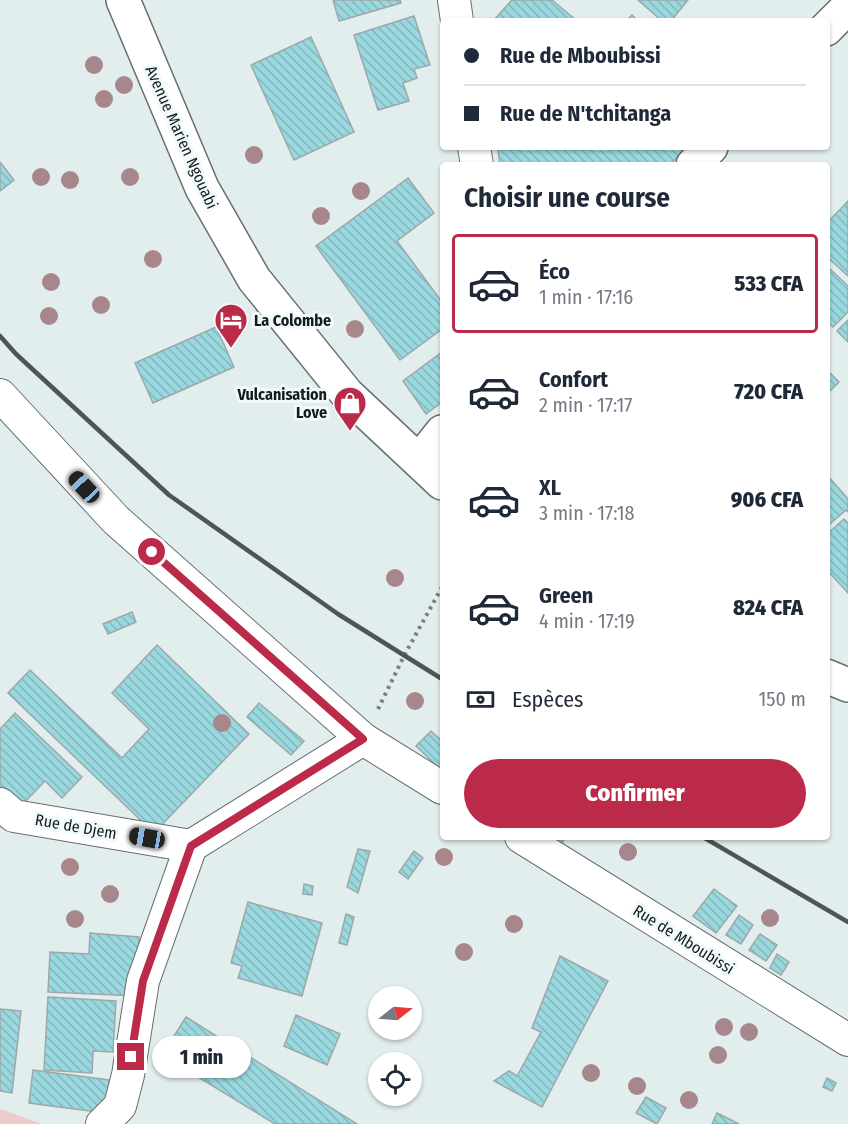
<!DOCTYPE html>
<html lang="fr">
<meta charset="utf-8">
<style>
:root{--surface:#fff;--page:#f6f6f7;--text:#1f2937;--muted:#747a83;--line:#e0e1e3;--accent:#bb2a48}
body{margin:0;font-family:"Fira Sans Condensed",sans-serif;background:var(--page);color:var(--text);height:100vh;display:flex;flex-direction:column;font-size:22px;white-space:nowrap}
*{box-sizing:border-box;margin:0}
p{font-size:20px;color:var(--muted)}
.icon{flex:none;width:33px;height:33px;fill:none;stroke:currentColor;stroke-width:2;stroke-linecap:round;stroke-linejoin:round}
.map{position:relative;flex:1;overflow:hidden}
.drawer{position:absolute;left:440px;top:162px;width:390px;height:678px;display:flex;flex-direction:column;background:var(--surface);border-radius:6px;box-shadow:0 2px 4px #0004}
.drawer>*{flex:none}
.banner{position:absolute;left:440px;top:18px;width:390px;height:132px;border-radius:6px;box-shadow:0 2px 4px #0004;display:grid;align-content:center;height:132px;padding:0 24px;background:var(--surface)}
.needle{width:39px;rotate:73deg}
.tools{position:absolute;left:368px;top:986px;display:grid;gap:12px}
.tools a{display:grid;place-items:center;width:54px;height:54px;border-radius:50%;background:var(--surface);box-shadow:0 2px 4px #0004;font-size:30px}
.end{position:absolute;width:27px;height:27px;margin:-14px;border:8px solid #bb2a48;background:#fff;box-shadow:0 0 0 3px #fff}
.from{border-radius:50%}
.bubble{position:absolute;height:42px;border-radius:21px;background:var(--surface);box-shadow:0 2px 4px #0004;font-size:20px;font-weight:800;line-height:42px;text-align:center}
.car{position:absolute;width:18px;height:36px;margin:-18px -9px;border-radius:8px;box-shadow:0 0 4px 2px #0007;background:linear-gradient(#222 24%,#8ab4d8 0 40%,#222 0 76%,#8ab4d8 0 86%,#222 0)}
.banner b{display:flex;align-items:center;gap:21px;height:57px;font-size:22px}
.banner b+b{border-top:2px solid var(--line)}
.banner i{width:15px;height:15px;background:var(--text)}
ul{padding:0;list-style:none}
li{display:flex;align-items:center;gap:18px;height:99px;margin:0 12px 9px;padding:0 12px;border:3px solid transparent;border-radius:6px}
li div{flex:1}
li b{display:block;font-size:22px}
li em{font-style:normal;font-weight:800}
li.on{border-color:var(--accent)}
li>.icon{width:54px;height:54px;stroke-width:1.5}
h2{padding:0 24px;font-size:27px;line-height:72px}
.pay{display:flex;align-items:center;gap:15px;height:66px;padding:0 24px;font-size:22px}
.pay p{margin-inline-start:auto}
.action{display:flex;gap:12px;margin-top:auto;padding:12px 24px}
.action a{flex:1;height:69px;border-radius:36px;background:var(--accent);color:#fff;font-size:24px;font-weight:800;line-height:69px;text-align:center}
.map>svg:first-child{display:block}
.grass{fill:#edcacc}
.building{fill:url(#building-back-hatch);stroke:#9ea8a9;stroke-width:1.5}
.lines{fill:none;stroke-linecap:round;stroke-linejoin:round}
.street-casing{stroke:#666f70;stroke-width:34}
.secondary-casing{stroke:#666f70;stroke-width:36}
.primary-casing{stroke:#666f70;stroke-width:36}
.path{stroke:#777f7f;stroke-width:4;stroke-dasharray:3 4.5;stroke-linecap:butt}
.street{stroke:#fff;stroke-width:32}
.secondary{stroke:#fff;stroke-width:33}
.primary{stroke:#fff;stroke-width:33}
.rail{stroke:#4f5555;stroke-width:4.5}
.tree{fill:#a7878c}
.route{stroke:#bb2a48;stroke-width:8}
.labels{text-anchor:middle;stroke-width:6;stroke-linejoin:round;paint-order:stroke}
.street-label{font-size:16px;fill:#171b1b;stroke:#f0fafc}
.poi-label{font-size:16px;font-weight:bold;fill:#171b1b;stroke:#f0fafc;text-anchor:start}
</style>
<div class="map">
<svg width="848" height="1124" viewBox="0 0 848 1124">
<defs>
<pattern id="building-back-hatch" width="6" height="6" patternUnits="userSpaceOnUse" patternTransform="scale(1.5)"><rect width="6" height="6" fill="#99d8de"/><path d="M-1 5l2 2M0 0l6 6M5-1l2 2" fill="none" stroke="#83b9be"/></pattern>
</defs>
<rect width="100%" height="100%" fill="#e2edee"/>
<path class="grass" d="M0,1109L42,1124H0Z"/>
<g class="building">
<path d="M333,0H400L401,3L339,21Z"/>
<path d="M512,0H552L577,21H493Z"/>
<path d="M638,0H688L671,21H662Z"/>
<path d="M632,15L638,21H626Z"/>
<path d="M414,16L430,65L414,69L417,78L403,83L409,101L378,110L354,35Z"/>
<path d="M311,37L354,132L294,160L251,65Z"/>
<path d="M502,147H686L670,165H500L498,150Z"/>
<path d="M0,162L14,180L0,191Z"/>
<path d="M408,178L434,213L397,241L442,302V329L400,360L316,246Z"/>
<path d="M848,201V276L826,256V224Z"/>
<path d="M830,269L848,286V312L833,327L826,321V273Z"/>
<path d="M848,320V342L837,331Z"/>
<path d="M216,327L234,367L153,403L135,363Z"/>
<path d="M442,352V402L426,414L403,381Z"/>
<path d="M826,369L839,382L826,395Z"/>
<path d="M826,474L848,499V512L846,510L830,524L826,519Z"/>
<path d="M844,519L848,523V593L826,569V535Z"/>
<path d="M132,612L136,622L108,634L103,624Z"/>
<path d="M157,645L249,734L154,833L8,693L30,670L122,758L149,729L112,693Z"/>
<path d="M259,703L304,741L291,755L247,717Z"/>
<path d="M15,713L82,777L62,798L45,781L20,807L0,788V729Z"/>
<path d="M431,731L442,741V771L416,746Z"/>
<path d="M551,837H566L561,844Z"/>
<path d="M358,849L370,851L358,893L347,887Z"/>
<path d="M414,851L423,858L408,879L399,872Z"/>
<path d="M304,884L313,886L312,895L303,894Z"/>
<path d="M714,889L737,906L716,933L693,916Z"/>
<path d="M248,902L322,923L302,996L238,978L242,966L231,963Z"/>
<path d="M346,914L354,917L347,945L339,943Z"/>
<path d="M739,915L753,925L741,944L726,935Z"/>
<path d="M90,933L139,937L137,996L48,992L50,952L89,954Z"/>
<path d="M760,934L777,945L766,961L749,950Z"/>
<path d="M777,954L789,962L781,975L770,968Z"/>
<path d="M560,956L608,981L542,1107L494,1081L509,1071L517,1076L541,1032L532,1028Z"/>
<path d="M48,997L116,1001L113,1052L93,1051L92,1073L44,1070Z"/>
<path d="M0,1009L21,1011L12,1093L0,1091Z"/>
<path d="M296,1015L340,1034L327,1065L284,1046Z"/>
<path d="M186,1017L357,1124H275L162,1055Z"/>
<path d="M33,1070L109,1080L105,1113L29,1103Z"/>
<path d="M827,1078L836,1083L832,1091L823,1087Z"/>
<path d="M646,1097L666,1108L657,1124L636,1113Z"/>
<path d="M717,1113L739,1124H712Z"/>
</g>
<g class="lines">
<g class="street-casing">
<g id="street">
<path d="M454,0L457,21"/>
<path d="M474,147L477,165"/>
<path d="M0,395L116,520L363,739L442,788"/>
<path d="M0,804L14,816L191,846"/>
<path d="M521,837L848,1040"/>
<path d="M102,1124L120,1106L128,1075L143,981L191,846L363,739"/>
</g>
</g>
<g class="secondary-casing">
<g id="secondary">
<path d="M826,29L848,7"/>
<path d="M693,165L711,147"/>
<path d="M419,461L442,432"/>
</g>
</g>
<g class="primary-casing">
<g id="primary">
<path d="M123,0L202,188L254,279L347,394L442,483"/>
<path d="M826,676L848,685"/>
</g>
</g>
<path class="path" d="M378,709L404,656L442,587"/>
<use href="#street" class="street"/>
<use href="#secondary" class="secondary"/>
<use href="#primary" class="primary"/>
<g class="rail">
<path d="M0,336L16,354L169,495L338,614L442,679"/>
<path d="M703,837L848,922"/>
</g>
</g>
<g class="tree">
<circle cx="94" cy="65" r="9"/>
<circle cx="124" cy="85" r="9"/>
<circle cx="104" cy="99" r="9"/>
<circle cx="254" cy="155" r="9"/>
<circle cx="41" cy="177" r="9"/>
<circle cx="130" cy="177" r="9"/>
<circle cx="70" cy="180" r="9"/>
<circle cx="361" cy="191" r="9"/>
<circle cx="321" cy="216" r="9"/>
<circle cx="153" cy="259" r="9"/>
<circle cx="51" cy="282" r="9"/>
<circle cx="101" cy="305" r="9"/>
<circle cx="49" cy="316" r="9"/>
<circle cx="355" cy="329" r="9"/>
<circle cx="395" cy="578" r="9"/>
<circle cx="415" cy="701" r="9"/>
<circle cx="222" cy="723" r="9"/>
<circle cx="628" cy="852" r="9"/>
<circle cx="444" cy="857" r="9"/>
<circle cx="70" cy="867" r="9"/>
<circle cx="110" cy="894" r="9"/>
<circle cx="770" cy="918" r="9"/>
<circle cx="75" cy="919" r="9"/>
<circle cx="514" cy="924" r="9"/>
<circle cx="464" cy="952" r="9"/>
<circle cx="724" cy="1027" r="9"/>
<circle cx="749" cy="1032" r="9"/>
<circle cx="718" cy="1055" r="9"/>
<circle cx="591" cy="1073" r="9"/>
<circle cx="637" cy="1086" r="9"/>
<circle cx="689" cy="1100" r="9"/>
</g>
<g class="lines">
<path class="route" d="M131,1057L143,981L191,846L363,739L152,552"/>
</g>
<defs>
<g id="hotel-pin" transform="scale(1.725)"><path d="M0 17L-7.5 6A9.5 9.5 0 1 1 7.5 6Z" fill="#bb2a48" stroke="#f0fafc"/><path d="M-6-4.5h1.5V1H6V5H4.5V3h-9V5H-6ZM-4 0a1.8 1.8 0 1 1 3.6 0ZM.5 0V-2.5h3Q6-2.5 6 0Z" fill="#fff"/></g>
<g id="shop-pin" transform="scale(1.725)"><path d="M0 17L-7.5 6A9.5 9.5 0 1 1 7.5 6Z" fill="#bb2a48" stroke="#f0fafc"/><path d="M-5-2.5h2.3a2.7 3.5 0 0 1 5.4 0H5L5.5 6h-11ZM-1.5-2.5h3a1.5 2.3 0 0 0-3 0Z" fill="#fff"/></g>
</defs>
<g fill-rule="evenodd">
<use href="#hotel-pin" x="231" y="320"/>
<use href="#shop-pin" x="350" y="403"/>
</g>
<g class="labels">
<g class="street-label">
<text transform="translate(182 137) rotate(66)" y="6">Avenue Marien Ngouabi</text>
<text transform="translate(76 826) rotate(10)" y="6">Rue de Djem</text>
<text transform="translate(684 939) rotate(32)" y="6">Rue de Mboubissi</text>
</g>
<g class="poi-label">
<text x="254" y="326">La Colombe</text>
<text x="327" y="400" text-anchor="end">Vulcanisation<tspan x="327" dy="18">Love</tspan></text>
</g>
</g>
</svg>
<div class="tools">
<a><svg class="needle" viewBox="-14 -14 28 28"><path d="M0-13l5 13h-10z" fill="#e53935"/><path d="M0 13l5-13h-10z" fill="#747a83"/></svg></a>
<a><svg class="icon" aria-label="locate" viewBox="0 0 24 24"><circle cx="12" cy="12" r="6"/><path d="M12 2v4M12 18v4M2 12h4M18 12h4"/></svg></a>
</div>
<i class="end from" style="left:152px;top:552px"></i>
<i class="end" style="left:131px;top:1057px"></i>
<div class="bubble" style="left:152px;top:1036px;width:99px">1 min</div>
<i class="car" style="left:84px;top:487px;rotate:317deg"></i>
<i class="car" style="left:147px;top:838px;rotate:280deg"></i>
<div class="banner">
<b><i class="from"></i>Rue de Mboubissi</b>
<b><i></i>Rue de N'tchitanga</b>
</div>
<section class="drawer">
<h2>Choisir une course</h2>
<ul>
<li class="on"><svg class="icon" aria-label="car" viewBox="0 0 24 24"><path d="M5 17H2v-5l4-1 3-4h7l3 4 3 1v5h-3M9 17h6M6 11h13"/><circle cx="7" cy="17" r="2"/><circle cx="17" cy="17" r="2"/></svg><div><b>Éco</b><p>1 min · 17:16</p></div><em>533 CFA</em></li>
<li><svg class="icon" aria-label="car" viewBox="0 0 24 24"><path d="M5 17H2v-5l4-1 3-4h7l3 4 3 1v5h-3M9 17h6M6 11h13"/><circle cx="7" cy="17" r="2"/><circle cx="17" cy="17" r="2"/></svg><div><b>Confort</b><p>2 min · 17:17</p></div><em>720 CFA</em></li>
<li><svg class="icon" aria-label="car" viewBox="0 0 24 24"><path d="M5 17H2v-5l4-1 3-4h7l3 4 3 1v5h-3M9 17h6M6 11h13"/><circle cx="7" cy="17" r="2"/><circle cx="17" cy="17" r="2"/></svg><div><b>XL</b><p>3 min · 17:18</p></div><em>906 CFA</em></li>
<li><svg class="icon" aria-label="car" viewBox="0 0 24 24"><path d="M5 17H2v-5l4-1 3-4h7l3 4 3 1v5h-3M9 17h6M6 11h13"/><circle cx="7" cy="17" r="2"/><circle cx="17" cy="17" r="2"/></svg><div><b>Green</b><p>4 min · 17:19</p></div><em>824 CFA</em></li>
</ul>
<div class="pay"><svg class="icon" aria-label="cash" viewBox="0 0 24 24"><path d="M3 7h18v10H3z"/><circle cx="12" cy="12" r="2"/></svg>Espèces<p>150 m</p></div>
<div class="action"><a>Confirmer</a></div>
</section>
</div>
